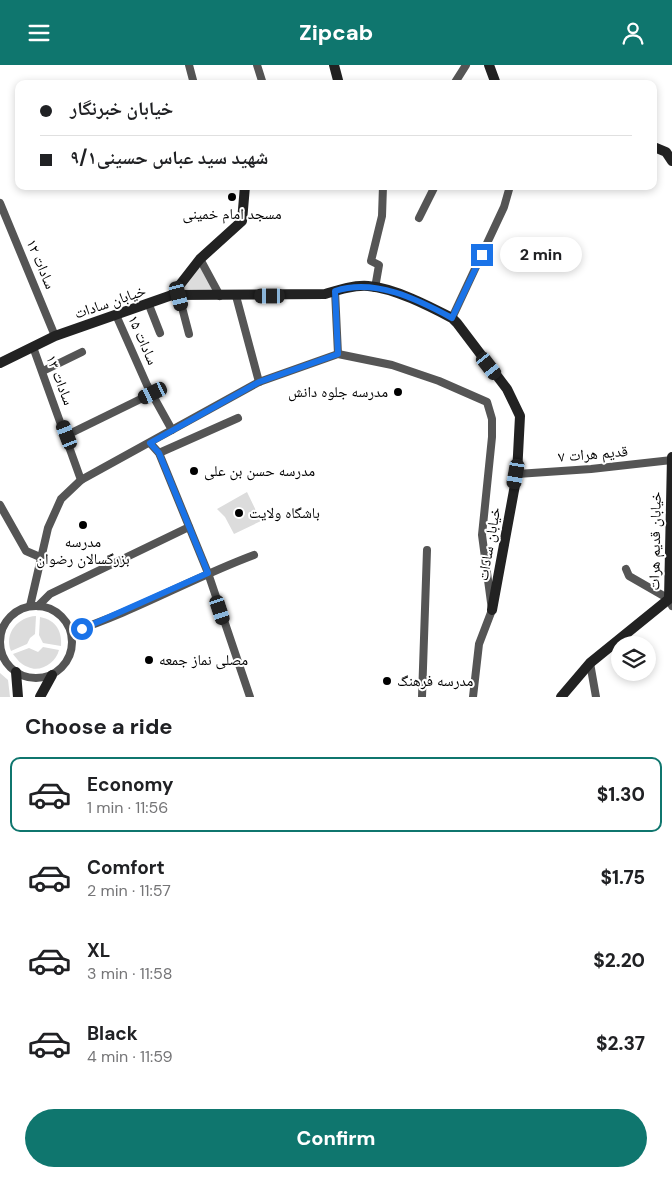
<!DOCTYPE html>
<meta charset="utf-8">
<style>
:root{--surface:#fff;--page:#f6f6f6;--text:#202124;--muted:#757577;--line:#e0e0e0;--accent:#0f766e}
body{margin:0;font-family:"DM Sans","Noto Naskh Arabic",sans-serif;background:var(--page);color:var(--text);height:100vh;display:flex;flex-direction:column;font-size:19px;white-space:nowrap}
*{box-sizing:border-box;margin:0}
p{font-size:16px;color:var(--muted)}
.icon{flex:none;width:28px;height:28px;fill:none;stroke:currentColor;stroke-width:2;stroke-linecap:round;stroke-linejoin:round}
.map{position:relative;height:632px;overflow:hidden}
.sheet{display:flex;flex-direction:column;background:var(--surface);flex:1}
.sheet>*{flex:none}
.top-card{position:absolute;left:15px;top:15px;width:642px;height:110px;border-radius:10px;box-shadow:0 2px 8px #0003;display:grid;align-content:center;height:110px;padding:0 25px;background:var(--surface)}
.fabs{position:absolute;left:611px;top:571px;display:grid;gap:10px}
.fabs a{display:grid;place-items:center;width:45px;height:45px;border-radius:50%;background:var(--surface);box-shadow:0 2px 8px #0003;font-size:25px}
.end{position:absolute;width:22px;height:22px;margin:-11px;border:6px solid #1a73e8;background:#fff;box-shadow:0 0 0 2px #fff}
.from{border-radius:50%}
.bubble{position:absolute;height:35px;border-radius:18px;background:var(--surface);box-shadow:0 2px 8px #0003;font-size:16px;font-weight:800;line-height:35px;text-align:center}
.car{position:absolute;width:15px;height:30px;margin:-15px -8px;border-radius:6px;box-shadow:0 0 4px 1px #0007;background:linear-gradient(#222 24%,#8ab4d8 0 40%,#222 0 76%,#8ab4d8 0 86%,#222 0)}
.top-card b{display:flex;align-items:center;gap:18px;height:48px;font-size:19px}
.top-card b+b{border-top:1px solid var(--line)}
.top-card i{width:12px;height:12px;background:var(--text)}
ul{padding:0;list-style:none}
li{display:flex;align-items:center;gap:15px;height:75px;margin:0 10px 8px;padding:0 15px;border:2px solid transparent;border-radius:10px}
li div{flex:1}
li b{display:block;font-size:19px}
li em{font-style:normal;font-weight:800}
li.selected{border-color:var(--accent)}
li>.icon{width:45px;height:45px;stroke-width:1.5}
h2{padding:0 25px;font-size:22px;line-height:60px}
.cta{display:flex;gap:10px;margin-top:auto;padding:10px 25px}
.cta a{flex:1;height:58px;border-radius:30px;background:var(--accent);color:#fff;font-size:20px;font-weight:800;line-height:58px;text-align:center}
header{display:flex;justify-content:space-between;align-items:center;height:65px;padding:0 25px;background:var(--accent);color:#fff;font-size:22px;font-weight:800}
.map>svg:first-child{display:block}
.green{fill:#dcdcdc}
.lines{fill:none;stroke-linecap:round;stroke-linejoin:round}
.street{stroke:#555;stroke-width:8}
.secondary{stroke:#222;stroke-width:10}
.route{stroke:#1a73e8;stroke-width:6}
.poi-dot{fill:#000;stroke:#fff;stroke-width:2}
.labels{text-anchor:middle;stroke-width:4;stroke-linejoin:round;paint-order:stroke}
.poi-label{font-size:15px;fill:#000;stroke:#fff;text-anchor:start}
.street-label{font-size:15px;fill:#000;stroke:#fff}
</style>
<header><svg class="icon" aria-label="menu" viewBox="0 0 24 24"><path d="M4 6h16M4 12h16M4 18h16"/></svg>Zipcab<svg class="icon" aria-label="person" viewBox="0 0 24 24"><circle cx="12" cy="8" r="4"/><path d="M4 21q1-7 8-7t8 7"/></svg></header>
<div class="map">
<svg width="672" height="632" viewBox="0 0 672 632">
<rect width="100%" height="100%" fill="#fff"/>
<g class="green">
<path d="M200,199L215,227L182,225Z"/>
<path d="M247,427L261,456L234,469L225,452L217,444Z"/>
<path d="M36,551L35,569L30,573L27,579L11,586C4,568 18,552 36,551Z"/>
<path d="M40,552C56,555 62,566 61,581L43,578L39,570Z"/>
<path d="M43,582L59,585C56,598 40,608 28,602C21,600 17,594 13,589L29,583L38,587Z"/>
<path d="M0,608L8,615L10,632H0Z"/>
</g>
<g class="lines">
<g class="street">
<path d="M189,0L194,19"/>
<path d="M257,0L263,19"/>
<path d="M454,19L466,0"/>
<path d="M0,138L55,271"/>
<path d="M419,153L435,121"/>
<path d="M200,194L220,231"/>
<path d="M375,223L379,200L371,196L382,151L383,121"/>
<path d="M335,226L338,289"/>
<path d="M179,231L189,269"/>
<path d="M236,231L259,317"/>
<path d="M149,240L160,268"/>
<path d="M116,250L147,320L172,365"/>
<path d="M452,253L504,142L510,121"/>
<path d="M33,282L81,415"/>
<path d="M43,306L82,287"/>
<path d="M67,370L153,328"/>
<path d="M150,378L159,388L208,508L250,632"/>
<path d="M159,388L238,353"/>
<path d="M517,409L591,404L672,395"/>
<path d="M0,440L26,486L40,492"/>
<path d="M626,504L629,511L669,534L672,541"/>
<path d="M30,541L48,463L61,434L81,415L259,317L338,289L392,300L439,316L487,337L492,354V372L482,470L492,545L479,579L473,632"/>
<path d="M38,541L50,529L189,462"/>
<circle cx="36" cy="577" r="36"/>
<path d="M71,567C134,547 192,513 254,490"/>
<path d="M590,598L596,632"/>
<path d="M422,632L427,485"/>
</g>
<g class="secondary">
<path d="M334,0L339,19"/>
<path d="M489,0L496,19"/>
<path d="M654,82L666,87L672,96"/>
<path d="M172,230L200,194L242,156L245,121"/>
<path d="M0,298L55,271L172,230L325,229C338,225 353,220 368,221C394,223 429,241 452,253L457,258L507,324L520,351L517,409L492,545"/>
<path d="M16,607L18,632"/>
<path d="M40,632L52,610"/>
<path d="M561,632L590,598L669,534L672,392"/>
</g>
</g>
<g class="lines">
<path class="route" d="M82,564L208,508L159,388L150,378L259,317L338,289L335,226C375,213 417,234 452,253L482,190"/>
</g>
<g class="poi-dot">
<circle cx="232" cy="132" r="5"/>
<circle cx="398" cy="327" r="5"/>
<circle cx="194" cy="406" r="5"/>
<circle cx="239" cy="448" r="5"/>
<circle cx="83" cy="460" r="5"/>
<circle cx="149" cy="595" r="5"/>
<circle cx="387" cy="616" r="5"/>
</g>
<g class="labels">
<g class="poi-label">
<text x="232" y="154" text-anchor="middle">مسجد امام خمینی</text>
<text x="388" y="332" text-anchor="end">مدرسه جلوه دانش</text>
<text x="204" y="411">مدرسه حسن بن علی</text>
<text x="249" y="453">باشگاه ولایت</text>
<text x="83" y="482" text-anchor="middle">مدرسه<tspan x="83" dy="17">بزرگسالان رضوان</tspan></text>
<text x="159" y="600">مصلی نماز جمعه</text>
<text x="397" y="621">مدرسه فرهنگ</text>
</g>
<g class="street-label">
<text transform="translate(41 199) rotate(67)" y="5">سادات ۱۲</text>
<text transform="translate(110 237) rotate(-19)" y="5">خیابان سادات</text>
<text transform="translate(143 275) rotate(66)" y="5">سادات ۱۵</text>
<text transform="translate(60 315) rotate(69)" y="5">سادات ۱۳</text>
<text transform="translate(593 389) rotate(-5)" y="5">قدیم هرات ۷</text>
<text transform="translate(655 476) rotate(-89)" y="5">خیابان قدیم هرات</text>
<text transform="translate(489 479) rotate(-80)" y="5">خیابان سادات</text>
</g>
</g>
</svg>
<div class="fabs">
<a><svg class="icon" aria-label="layers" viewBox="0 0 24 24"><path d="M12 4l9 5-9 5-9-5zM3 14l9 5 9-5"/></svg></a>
</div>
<i class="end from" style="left:82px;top:564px"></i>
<i class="end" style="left:482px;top:190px"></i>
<div class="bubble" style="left:500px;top:172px;width:82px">2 min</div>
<i class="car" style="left:179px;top:231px;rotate:166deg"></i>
<i class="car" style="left:270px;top:231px;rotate:270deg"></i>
<i class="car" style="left:489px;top:301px;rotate:142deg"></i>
<i class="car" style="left:153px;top:328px;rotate:244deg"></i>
<i class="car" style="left:67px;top:370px;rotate:339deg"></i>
<i class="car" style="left:516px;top:409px;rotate:190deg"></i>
<i class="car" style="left:220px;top:545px;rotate:162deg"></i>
<div class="top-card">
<b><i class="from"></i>خیابان خبرنگار</b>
<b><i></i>شهید سید عباس حسینی۹/۱</b>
</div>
</div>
<section class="sheet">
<h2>Choose a ride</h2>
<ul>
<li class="selected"><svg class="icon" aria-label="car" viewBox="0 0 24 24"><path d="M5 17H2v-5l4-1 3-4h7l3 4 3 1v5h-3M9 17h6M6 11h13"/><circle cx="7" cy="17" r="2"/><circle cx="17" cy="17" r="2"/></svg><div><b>Economy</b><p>1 min · 11:56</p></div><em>$1.30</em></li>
<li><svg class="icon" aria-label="car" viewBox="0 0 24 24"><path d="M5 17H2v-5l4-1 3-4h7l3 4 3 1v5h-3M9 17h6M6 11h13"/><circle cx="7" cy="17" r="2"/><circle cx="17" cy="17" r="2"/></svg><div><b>Comfort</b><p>2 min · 11:57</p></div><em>$1.75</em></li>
<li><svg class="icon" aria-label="car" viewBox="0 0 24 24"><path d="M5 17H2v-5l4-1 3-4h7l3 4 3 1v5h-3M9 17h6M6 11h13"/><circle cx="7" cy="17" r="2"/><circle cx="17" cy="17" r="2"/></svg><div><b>XL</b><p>3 min · 11:58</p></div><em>$2.20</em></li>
<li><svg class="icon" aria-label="car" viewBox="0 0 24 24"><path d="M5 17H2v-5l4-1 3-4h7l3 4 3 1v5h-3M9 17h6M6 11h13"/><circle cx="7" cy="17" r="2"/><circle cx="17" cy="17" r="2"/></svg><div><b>Black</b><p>4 min · 11:59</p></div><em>$2.37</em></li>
</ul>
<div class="cta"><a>Confirm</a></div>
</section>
